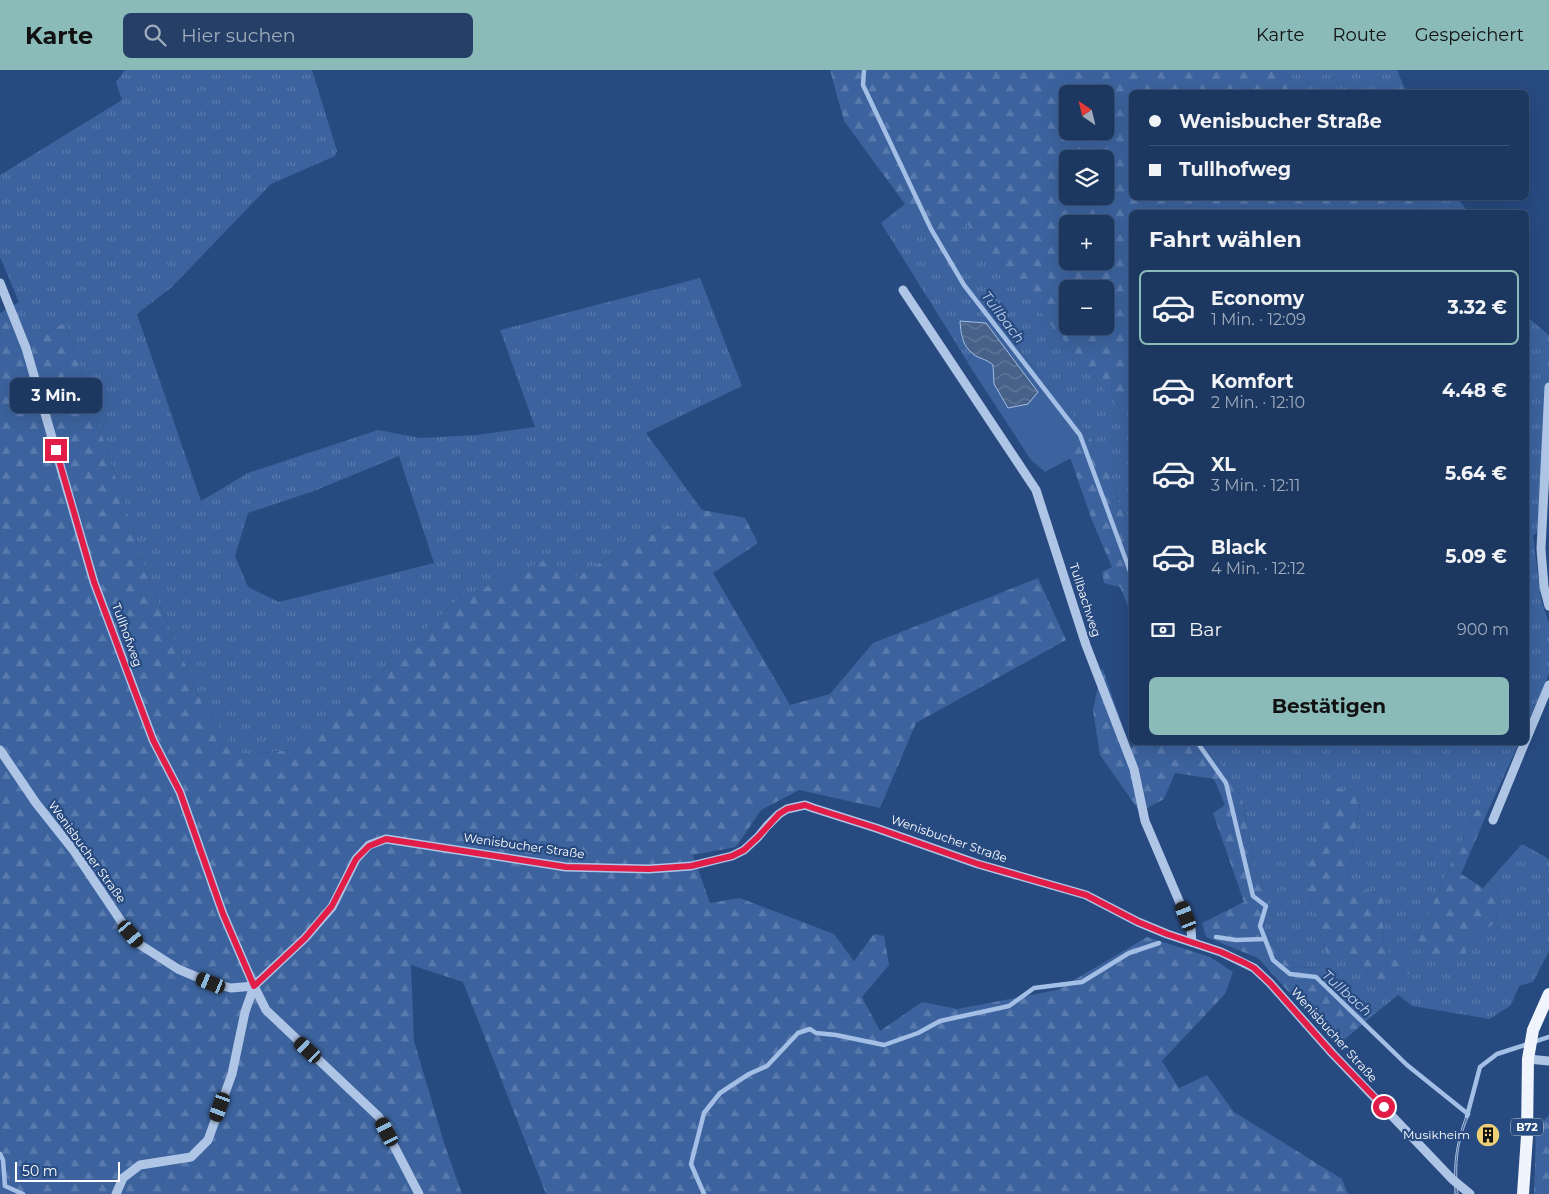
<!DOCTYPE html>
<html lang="de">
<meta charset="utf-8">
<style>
:root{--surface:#1d3860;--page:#253f66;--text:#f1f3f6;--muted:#a0acbd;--line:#3b5275;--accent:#8bbbb9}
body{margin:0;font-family:Montserrat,sans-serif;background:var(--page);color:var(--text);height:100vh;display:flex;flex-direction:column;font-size:19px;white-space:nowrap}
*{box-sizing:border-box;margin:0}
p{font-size:16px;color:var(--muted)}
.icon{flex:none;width:28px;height:28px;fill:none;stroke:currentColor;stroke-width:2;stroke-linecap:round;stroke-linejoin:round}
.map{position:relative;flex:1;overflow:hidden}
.details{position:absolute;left:1129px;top:140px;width:400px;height:535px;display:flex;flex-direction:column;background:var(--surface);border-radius:8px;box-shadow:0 5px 20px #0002,0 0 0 1px var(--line)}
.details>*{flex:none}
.hud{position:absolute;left:1129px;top:20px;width:400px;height:110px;border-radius:8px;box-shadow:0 5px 20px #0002,0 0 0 1px var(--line);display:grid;align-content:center;height:110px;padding:0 20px;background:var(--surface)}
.needle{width:32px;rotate:325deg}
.fabs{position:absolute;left:1059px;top:15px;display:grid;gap:10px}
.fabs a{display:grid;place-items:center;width:55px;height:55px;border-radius:8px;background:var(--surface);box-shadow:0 5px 20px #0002,0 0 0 1px var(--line);font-size:25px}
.scale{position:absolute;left:15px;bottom:12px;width:105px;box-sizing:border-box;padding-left:5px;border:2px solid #fff;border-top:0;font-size:14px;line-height:18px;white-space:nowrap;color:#fff;-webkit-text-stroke:4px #274a80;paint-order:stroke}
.end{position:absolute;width:22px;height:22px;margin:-11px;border:6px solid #e11d48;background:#fff;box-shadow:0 0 0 2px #fff}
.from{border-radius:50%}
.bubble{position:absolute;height:35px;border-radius:8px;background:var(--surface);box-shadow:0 5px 20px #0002,0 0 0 1px var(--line);font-size:16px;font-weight:700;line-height:35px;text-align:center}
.car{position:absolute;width:15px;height:30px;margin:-15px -8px;border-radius:6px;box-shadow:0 0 4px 1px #0007;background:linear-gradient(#222 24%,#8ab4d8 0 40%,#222 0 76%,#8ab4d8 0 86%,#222 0)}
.hud b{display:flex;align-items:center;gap:18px;height:48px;font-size:19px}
.hud b+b{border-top:1px solid var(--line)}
.hud i{width:12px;height:12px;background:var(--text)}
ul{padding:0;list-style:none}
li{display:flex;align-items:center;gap:15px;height:75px;margin:0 10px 8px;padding:0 10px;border:2px solid transparent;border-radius:8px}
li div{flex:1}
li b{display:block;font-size:19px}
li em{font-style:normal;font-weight:700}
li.selected{border-color:var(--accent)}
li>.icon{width:45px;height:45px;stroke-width:1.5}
h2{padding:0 20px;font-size:22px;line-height:60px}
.pay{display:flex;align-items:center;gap:12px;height:55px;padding:0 20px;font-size:19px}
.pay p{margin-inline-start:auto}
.primary-button{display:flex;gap:10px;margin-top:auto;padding:10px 20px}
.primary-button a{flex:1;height:58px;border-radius:8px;background:var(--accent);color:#111;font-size:20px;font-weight:700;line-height:58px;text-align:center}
header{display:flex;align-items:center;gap:30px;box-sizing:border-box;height:70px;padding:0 25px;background:var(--accent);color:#111}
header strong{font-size:24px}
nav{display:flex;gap:28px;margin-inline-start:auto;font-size:18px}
.search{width:350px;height:45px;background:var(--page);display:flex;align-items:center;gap:12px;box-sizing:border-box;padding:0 18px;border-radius:8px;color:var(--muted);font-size:19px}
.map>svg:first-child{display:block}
.grass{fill:url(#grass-tufts);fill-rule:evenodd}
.forest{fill:url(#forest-firs);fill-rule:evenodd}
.garden{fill:#3c639e}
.water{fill:url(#water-waves);stroke:#a4bfe6}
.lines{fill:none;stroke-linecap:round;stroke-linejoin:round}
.stream{stroke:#a4bfe6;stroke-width:4.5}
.minor{stroke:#afc5e6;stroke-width:9}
.major{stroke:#f0f4fd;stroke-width:12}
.route{stroke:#e11d48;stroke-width:6}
.labels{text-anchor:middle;stroke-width:4.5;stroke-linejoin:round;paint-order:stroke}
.shield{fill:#274a80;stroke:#bec9d9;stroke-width:1}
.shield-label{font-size:11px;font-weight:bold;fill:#fff}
.street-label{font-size:12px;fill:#fff;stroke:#274a80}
.poi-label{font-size:12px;fill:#fff;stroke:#274a80;text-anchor:end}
.water-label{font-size:14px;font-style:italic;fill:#bacfed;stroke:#274a80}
</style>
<header>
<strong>Karte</strong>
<div class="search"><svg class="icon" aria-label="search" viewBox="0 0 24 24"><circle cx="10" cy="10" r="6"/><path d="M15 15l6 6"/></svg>Hier suchen</div>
<nav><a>Karte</a><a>Route</a><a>Gespeichert</a></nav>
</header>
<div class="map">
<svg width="1549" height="1124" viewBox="0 0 1549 1124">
<defs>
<pattern id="grass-tufts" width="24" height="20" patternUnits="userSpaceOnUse" patternTransform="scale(1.25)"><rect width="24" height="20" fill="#3c639e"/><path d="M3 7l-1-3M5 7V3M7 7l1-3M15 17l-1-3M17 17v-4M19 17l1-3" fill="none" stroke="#597aad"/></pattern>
<pattern id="forest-firs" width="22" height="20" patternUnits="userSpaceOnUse" patternTransform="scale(1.25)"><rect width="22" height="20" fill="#3c639e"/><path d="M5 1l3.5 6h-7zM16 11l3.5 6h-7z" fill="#597aad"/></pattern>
<pattern id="water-waves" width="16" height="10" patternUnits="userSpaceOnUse" patternTransform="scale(1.25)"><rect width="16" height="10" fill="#486188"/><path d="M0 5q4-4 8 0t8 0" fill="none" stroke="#63799a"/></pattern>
</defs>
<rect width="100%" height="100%" fill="#274a80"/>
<g class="grass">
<path d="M125,0H312L337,81L335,86L271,114L172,217L137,244L201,431L248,403L378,360L420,368L476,365L535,357L500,260L700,208L742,316L646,363L702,440L633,472L576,507L457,530L301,679L240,685L205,640L151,515L65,252L19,278L2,242L19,232L0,187V105L122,30L116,12ZM399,386L434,493L279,532L248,517L235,486L248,443L314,421Z"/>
<path d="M1278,0H1397L1406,22H1297Z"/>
<path d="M1431,128H1458L1468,142H1425L1421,133Z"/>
<path d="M905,134L952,197L965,150L1120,338L1131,315V464L1102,386L1086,361L993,247L986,253L960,252L961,268L973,284L967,291L881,153Z"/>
<path d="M1526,246L1549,265V411L1546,453L1533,466L1541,529L1549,554V604L1526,656Z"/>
<path d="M1207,673H1519L1488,741L1476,739L1416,871L1467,872L1496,851L1499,821L1489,811L1522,774L1549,789V881L1533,912L1519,916L1511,935L1490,949L1412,936L1398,925L1372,946L1325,897L1292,898L1263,860L1269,831L1256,802L1242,728ZM1361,728L1346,816L1382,823L1384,875L1389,883L1417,899L1399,908L1391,902L1382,923L1355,885L1329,889L1317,855L1306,806Z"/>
</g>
<g class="forest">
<path d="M830,0H1278L1297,22H1131V128H1431L1421,133L1425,142H1131V315L1120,338L965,151L952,198L844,51ZM1068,24H1105V61H1068ZM1068,89H1105V126H1068ZM1068,154H1105V191H1068ZM1068,219H1105V256H1068Z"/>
<path d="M2,242L19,278L65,252L151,515L205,640L241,685L301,679L457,530L544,490L576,507L633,472L702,440L745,448L758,473L713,503L790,635L830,624L873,573L1038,508L1066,570L916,653L880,738L799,720L761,740L736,777L693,785L710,833L740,828L834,864L854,891L874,864L884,866L889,895L862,927L880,961L922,932L957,939L1057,920L1147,867L1210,887L1233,902L1225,924L1162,991L1179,1018L1207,1005L1234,1042L1342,1109L1348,1124H546L463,912L411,895L414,971L445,1076L462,1124H0V243Z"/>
<path d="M1086,361L1102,386L1131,464V543L1120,517L1104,513L1102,502L1112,497L1093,453L1066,376Z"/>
<path d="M1102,597L1130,678L1137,673H1149L1154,677L1168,675V673H1207L1242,728L1256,802L1269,831L1263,860L1292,898L1325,897L1372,946L1337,976L1258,888L1206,867L1202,853L1244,832L1213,743L1225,735L1214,709L1175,703L1164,729L1140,742L1100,685L1093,640Z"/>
<path d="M1334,716L1361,727L1346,816L1382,823L1384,875L1389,883L1401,877L1418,900L1399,908L1391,902L1392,916L1382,923L1355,885L1329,890L1317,855L1306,806L1315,761Z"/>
<path d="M1476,739L1488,741L1461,804L1483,818L1489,811L1499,821L1496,852L1467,872L1465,892L1431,887L1416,871Z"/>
<path d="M1549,1045V1124H1534L1536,1059Z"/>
</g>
<path class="garden" d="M993,247L1086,361L1066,376L1071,388L1045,402L1031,390L967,292L973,284L987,289L993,295L994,314L1038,322L986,253Z"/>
<g class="water">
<path d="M960,251L986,253L1038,322L1028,334L1008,338L994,314L993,295C985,288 979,289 973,284C962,275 961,264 960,251Z"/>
<path d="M1467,1043L1469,1045C1457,1073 1455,1093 1458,1124H1455C1453,1093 1456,1072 1467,1043Z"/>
</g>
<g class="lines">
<g class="stream">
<path d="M864,0L863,15L931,159L964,215L1080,365L1131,504"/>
<path d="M1197,672L1226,713L1253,826L1266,836L1260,856L1273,890L1290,904L1316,907L1407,995L1468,1044"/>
<path d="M1216,867L1236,870L1265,869"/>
<path d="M1467,1046L1480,997L1497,984L1549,967"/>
<path d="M0,1084L3,1090L5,1116L23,1124"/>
<path d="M704,1124L691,1094L704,1043L720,1023L749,1004L767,996L798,963L810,959L816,963L836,965L884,975L918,963L940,951L1009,936L1034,918L1082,912L1129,883L1159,873"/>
</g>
<g class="minor">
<path d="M0,213L26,278L94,512L153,670L180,722L223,844L254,916L266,940L379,1047L419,1124"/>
<path d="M903,220L1036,420L1086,575L1134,699L1145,751L1191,859L1192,872"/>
<path d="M1549,317L1541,479L1544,517L1549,536"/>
<path d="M1526,670L1549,615"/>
<path d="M0,680L36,733L74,781L123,854L139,874L178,899L211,913L231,918L254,916L305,868L332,837L356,789L369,775L386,769L566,797L649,799L691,796L732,786L744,780L758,767L767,756L779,744L787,739L805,735L813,738L876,758L978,794L1086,825L1138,852L1167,864L1221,882L1254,898L1270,913L1332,983L1452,1109L1470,1124"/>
<path d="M1493,750L1525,672"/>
<path d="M1528,989L1549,991"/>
<path d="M116,1124L123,1108L140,1095L191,1087L208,1070L232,1004L245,942L254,916"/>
</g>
<path class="major" d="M1523,1124L1527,1066L1528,989L1533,960L1549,924"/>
</g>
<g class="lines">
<path class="route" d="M56,380L94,512L120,582L153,670L180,722L223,844L254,916L305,868L332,836L356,789L369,776L386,769L566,797L649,799L691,796L732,786L744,780L758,767L779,744L787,739L805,735L813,738L876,758L978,794L1086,825L1138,852L1167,864L1221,882L1245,893L1254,898L1270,913L1332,983L1384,1037"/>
</g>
<defs>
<g id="building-disc" transform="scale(1.25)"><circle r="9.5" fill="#eed175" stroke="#274a80"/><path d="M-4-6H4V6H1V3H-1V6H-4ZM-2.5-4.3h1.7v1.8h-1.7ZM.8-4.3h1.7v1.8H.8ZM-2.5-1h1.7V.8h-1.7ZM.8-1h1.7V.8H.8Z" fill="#111"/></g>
</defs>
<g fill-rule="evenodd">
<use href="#building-disc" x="1488" y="1065"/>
</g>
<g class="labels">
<rect class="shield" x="1511" y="1048.5" width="32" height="17" rx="4"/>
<g class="shield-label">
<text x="1527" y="1061">B72</text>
</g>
<g class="street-label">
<text transform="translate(1085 530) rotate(72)" y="4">Tullbachweg</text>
<text transform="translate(127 565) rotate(70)" y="4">Tullhofweg</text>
<text transform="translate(949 769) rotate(19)" y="4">Wenisbucher Straße</text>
<text transform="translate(524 776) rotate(8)" y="4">Wenisbucher Straße</text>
<text transform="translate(87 782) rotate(54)" y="4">Wenisbucher Straße</text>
<text transform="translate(1334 965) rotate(48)" y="4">Wenisbucher Straße</text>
</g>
<g class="poi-label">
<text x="1470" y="1069">Musikheim</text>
</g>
<g class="water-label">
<text transform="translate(1003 247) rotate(53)" y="5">Tullbach</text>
<text transform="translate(1347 923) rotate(42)" y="5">Tullbach</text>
</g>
</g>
</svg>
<div class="fabs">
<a><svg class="needle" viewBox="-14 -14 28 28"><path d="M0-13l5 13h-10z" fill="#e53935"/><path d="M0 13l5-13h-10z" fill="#a0acbd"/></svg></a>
<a><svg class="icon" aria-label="layers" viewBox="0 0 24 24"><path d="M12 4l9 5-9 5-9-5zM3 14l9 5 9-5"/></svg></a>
<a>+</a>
<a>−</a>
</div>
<div class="scale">50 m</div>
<i class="end from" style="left:1384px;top:1037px"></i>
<i class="end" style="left:56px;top:380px"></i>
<div class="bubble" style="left:10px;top:308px;width:92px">3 Min.</div>
<i class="car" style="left:1186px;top:846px;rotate:339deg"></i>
<i class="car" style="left:131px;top:864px;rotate:140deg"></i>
<i class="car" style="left:211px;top:913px;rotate:292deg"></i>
<i class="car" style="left:308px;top:980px;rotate:313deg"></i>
<i class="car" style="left:220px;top:1037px;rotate:200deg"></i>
<i class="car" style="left:387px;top:1062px;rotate:333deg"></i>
<div class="hud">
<b><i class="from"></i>Wenisbucher Straße</b>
<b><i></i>Tullhofweg</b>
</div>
<section class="details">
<h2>Fahrt wählen</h2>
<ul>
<li class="selected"><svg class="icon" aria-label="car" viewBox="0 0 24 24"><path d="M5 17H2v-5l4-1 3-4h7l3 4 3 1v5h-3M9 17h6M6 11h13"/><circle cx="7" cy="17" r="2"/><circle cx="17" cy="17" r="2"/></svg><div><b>Economy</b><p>1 Min. · 12:09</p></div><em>3.32 €</em></li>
<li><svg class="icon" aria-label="car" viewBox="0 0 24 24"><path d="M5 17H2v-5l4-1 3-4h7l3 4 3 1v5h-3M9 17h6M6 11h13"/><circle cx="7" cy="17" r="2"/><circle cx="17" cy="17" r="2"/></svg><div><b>Komfort</b><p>2 Min. · 12:10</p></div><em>4.48 €</em></li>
<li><svg class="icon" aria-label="car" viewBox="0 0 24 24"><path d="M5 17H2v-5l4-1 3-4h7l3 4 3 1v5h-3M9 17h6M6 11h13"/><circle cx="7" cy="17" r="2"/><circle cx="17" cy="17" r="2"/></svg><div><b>XL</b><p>3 Min. · 12:11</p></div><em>5.64 €</em></li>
<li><svg class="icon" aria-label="car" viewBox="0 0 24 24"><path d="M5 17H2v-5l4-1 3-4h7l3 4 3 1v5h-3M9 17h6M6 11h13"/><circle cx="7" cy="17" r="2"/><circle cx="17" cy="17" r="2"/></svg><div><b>Black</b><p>4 Min. · 12:12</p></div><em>5.09 €</em></li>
</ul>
<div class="pay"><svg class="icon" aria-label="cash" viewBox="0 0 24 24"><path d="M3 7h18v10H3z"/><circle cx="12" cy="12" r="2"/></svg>Bar<p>900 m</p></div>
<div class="primary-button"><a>Bestätigen</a></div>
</section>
</div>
